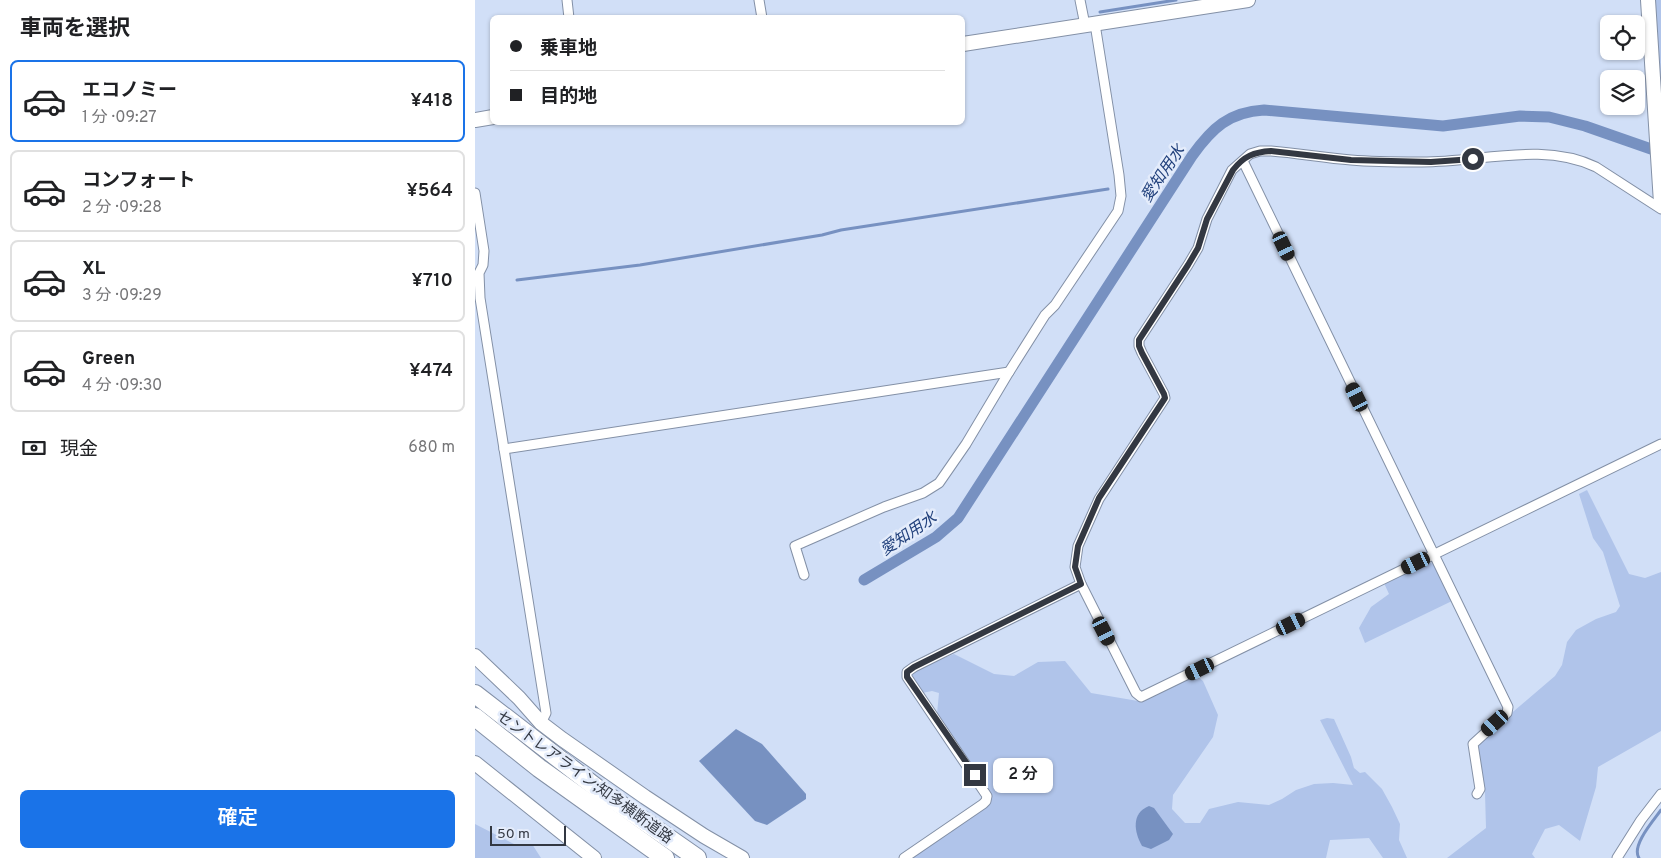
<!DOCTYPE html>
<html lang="ja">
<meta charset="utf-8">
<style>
:root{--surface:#fff;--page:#f6f6f6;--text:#202124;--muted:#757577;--line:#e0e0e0;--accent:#1a73e8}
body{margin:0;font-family:Overpass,"Noto Sans JP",sans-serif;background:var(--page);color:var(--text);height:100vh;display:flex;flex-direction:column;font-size:19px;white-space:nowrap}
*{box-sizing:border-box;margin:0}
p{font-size:16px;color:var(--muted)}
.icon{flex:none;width:28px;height:28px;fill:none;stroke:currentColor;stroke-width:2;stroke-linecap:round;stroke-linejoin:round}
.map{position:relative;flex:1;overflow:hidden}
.drawer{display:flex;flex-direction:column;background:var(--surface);width:475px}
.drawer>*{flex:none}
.hud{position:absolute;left:15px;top:15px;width:475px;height:110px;border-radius:8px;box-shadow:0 1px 4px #0004;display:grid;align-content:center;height:110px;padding:0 20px;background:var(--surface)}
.tools{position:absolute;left:1125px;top:15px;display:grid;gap:10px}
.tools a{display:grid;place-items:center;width:45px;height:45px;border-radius:8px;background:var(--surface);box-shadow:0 1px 4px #0004;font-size:25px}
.scale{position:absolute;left:15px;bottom:12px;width:76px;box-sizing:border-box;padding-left:5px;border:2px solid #333842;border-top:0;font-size:14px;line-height:18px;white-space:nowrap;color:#333842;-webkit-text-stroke:4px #e4ecfb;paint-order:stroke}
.end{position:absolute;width:22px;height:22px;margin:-11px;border:6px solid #333842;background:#fff;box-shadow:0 0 0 2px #fff}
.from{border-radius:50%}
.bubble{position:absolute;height:35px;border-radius:8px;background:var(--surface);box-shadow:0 1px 4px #0004;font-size:16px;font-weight:600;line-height:35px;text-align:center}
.car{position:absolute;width:15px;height:30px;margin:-15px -8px;border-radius:6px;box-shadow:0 0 4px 1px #0007;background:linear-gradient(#222 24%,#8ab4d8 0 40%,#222 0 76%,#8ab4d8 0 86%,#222 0)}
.hud b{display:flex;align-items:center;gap:18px;height:48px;font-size:19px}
.hud b+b{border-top:1px solid var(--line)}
.hud i{width:12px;height:12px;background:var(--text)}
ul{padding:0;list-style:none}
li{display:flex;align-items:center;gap:15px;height:82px;margin:0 10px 8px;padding:0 10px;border:2px solid var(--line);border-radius:8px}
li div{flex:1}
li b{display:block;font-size:19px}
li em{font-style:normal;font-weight:600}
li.current{border-color:var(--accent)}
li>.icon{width:45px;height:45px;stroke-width:1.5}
h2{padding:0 20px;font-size:22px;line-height:60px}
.pay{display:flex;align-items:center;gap:12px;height:55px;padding:0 20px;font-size:19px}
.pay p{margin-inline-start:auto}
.button{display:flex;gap:10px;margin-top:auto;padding:10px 20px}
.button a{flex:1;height:58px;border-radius:8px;background:var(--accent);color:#fff;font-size:20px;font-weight:600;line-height:58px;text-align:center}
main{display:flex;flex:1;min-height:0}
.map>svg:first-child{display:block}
.green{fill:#b0c4ea}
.water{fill:#7791c1}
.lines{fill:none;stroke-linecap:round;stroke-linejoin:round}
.stream{stroke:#7791c1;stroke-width:3}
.canal{stroke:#7791c1;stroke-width:11}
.street-casing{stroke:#8390a6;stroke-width:11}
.secondary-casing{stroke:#8390a6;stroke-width:16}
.highway-casing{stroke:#8390a6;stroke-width:20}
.street{stroke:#fff;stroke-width:9}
.secondary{stroke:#fff;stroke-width:14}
.highway{stroke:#fff;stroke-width:18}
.route{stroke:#333842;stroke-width:6}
.labels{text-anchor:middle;stroke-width:5;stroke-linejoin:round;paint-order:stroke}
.street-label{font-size:15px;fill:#333842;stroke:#e4ecfb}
.water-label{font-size:16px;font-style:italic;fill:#22417c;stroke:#e4ecfb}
</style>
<main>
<section class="drawer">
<h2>車両を選択</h2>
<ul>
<li class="current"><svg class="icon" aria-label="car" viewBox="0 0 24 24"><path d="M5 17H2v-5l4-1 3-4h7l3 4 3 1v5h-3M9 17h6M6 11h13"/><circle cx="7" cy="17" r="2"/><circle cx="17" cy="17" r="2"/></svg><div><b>エコノミー</b><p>1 分 · 09:27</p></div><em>¥418</em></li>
<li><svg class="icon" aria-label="car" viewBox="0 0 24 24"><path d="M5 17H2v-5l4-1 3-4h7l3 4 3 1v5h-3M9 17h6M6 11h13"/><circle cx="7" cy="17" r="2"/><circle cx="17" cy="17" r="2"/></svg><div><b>コンフォート</b><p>2 分 · 09:28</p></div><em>¥564</em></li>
<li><svg class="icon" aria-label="car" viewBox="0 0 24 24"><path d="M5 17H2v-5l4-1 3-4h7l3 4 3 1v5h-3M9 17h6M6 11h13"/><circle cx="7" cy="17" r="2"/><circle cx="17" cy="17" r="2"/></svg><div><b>XL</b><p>3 分 · 09:29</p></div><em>¥710</em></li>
<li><svg class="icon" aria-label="car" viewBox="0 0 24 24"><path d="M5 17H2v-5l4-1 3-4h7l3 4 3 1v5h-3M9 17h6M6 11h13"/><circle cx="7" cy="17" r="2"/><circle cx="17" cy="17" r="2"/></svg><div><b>Green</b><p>4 分 · 09:30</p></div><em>¥474</em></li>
</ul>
<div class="pay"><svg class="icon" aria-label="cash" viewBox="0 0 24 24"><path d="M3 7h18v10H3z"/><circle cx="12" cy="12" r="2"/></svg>現金<p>680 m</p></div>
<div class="button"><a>確定</a></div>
</section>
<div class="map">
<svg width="1186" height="858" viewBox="0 0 1186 858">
<rect width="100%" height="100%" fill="#d1dff7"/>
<g class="green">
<path d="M1179,0H1186V113Z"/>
<path d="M1112,490L1154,574L1170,578L1186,572V731L1123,767L1121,787L1105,841L1084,825L1070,829L1057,854L1060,858H972L1011,828L1010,793L1002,754L1005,740L1080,676L1087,665L1092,642L1101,630L1121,619L1141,612L1145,606L1128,552L1118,538L1104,494Z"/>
<path d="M956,563L961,567L977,601L890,643L884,628L896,607L914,594L909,583L947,564Z"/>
<path d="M479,654L519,674L539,676L563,662L590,661L616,693L663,701L722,676L728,681L743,715L738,737L698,795L697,809L710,823H725L734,809L763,802L794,805L807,799L821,790L839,784L858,783L878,785L845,720L852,718L859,719L876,757L879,768L885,773L890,772L907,789L917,807L925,824L924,840L932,858H908L894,838L855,840L851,858H434L515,799V792L462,714L464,693L457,691L447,693L435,675L446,667Z"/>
<path d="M0,824L39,844H57L66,858H0Z"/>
</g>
<g class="water">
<path d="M261,729L287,744L331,794V799L292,825L280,821L224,761Z"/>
<path d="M674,806L679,808L698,834L694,840L676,849L667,846C659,832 656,813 674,806Z"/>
</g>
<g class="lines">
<g class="stream">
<path d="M625,12L701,0"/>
<path d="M42,280L165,265L347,235L366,230L633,189"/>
<path d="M1164,858C1156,846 1178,821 1186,810"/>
</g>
<path class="canal" d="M389,580L461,537L483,518L717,156C737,128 754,112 789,110L968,126L1045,116L1074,117L1110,126L1176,149"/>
<g class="street-casing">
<g id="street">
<path d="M92,0L94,18"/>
<path d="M284,0L287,18"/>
<path d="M605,0L610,25"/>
<path d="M768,161L1033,707L1032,713L998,744L1005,789L1002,794"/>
<path d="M0,193L9,251L8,265L4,273L5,298L71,713L66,723"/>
<path d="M1186,209L1121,167C1066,141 1003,163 944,162C922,162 899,162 876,160C849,158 823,153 796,151H785L775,154L757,170L732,219L723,248L713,265L664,340V346L667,353L689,394L690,398L624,499L603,546L600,567L606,584L661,693L666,697L1186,444"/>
<path d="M29,449L534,372"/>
<path d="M329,575L320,546L409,507L448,493L464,483L491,444L534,372L570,315L580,305L643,211L646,196L644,175L620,24"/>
<path d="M429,858L508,804L511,801L512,796L432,677V672L439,667L606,584"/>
<path d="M1142,858L1166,820L1186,794"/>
</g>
</g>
<g class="secondary-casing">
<g id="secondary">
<path d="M1173,0L1186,203"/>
<path d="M488,44L773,0"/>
<path d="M0,120L18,117"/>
<path d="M0,656L44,698L66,723L87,739L170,797L229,836L267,858"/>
<path d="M0,763L119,858"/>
</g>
</g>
<g class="highway-casing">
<g id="highway">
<path d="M0,694L123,789L222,858"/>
<path d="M0,717L64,768L190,858"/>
</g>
</g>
<use href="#street" class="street"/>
<use href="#secondary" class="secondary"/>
<use href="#highway" class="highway"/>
</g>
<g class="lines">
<path class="route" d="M500,775L432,677V672L439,667L606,584L600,567L603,546L624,498L690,398L689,394L667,353L664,346V340L713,265L723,248L732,219L758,170C769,156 779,152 796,151L876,160L956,162L998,159"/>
</g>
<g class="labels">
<g class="street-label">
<text transform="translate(110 777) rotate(36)" y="5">セントレアライン;知多横断道路</text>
</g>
<g class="water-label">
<text transform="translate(687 173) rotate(-56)" y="6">愛知用水</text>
<text transform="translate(433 533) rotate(-34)" y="6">愛知用水</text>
</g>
</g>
</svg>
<div class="tools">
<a><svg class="icon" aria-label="locate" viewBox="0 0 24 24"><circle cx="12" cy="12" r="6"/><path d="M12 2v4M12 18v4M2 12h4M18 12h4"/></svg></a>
<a><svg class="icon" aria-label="layers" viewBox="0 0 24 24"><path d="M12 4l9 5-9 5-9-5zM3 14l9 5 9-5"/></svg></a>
</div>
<div class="scale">50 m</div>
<i class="end from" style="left:998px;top:159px"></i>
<i class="end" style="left:500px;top:775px"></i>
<div class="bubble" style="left:518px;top:758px;width:60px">2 分</div>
<i class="car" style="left:809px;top:246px;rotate:155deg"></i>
<i class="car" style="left:882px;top:397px;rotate:334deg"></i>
<i class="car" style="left:941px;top:563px;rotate:244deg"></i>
<i class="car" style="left:816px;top:624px;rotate:64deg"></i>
<i class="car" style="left:629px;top:631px;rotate:153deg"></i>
<i class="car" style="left:725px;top:669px;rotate:244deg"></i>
<i class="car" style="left:1020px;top:723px;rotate:228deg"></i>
<div class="hud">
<b><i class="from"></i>乗車地</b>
<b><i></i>目的地</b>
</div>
</div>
</main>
